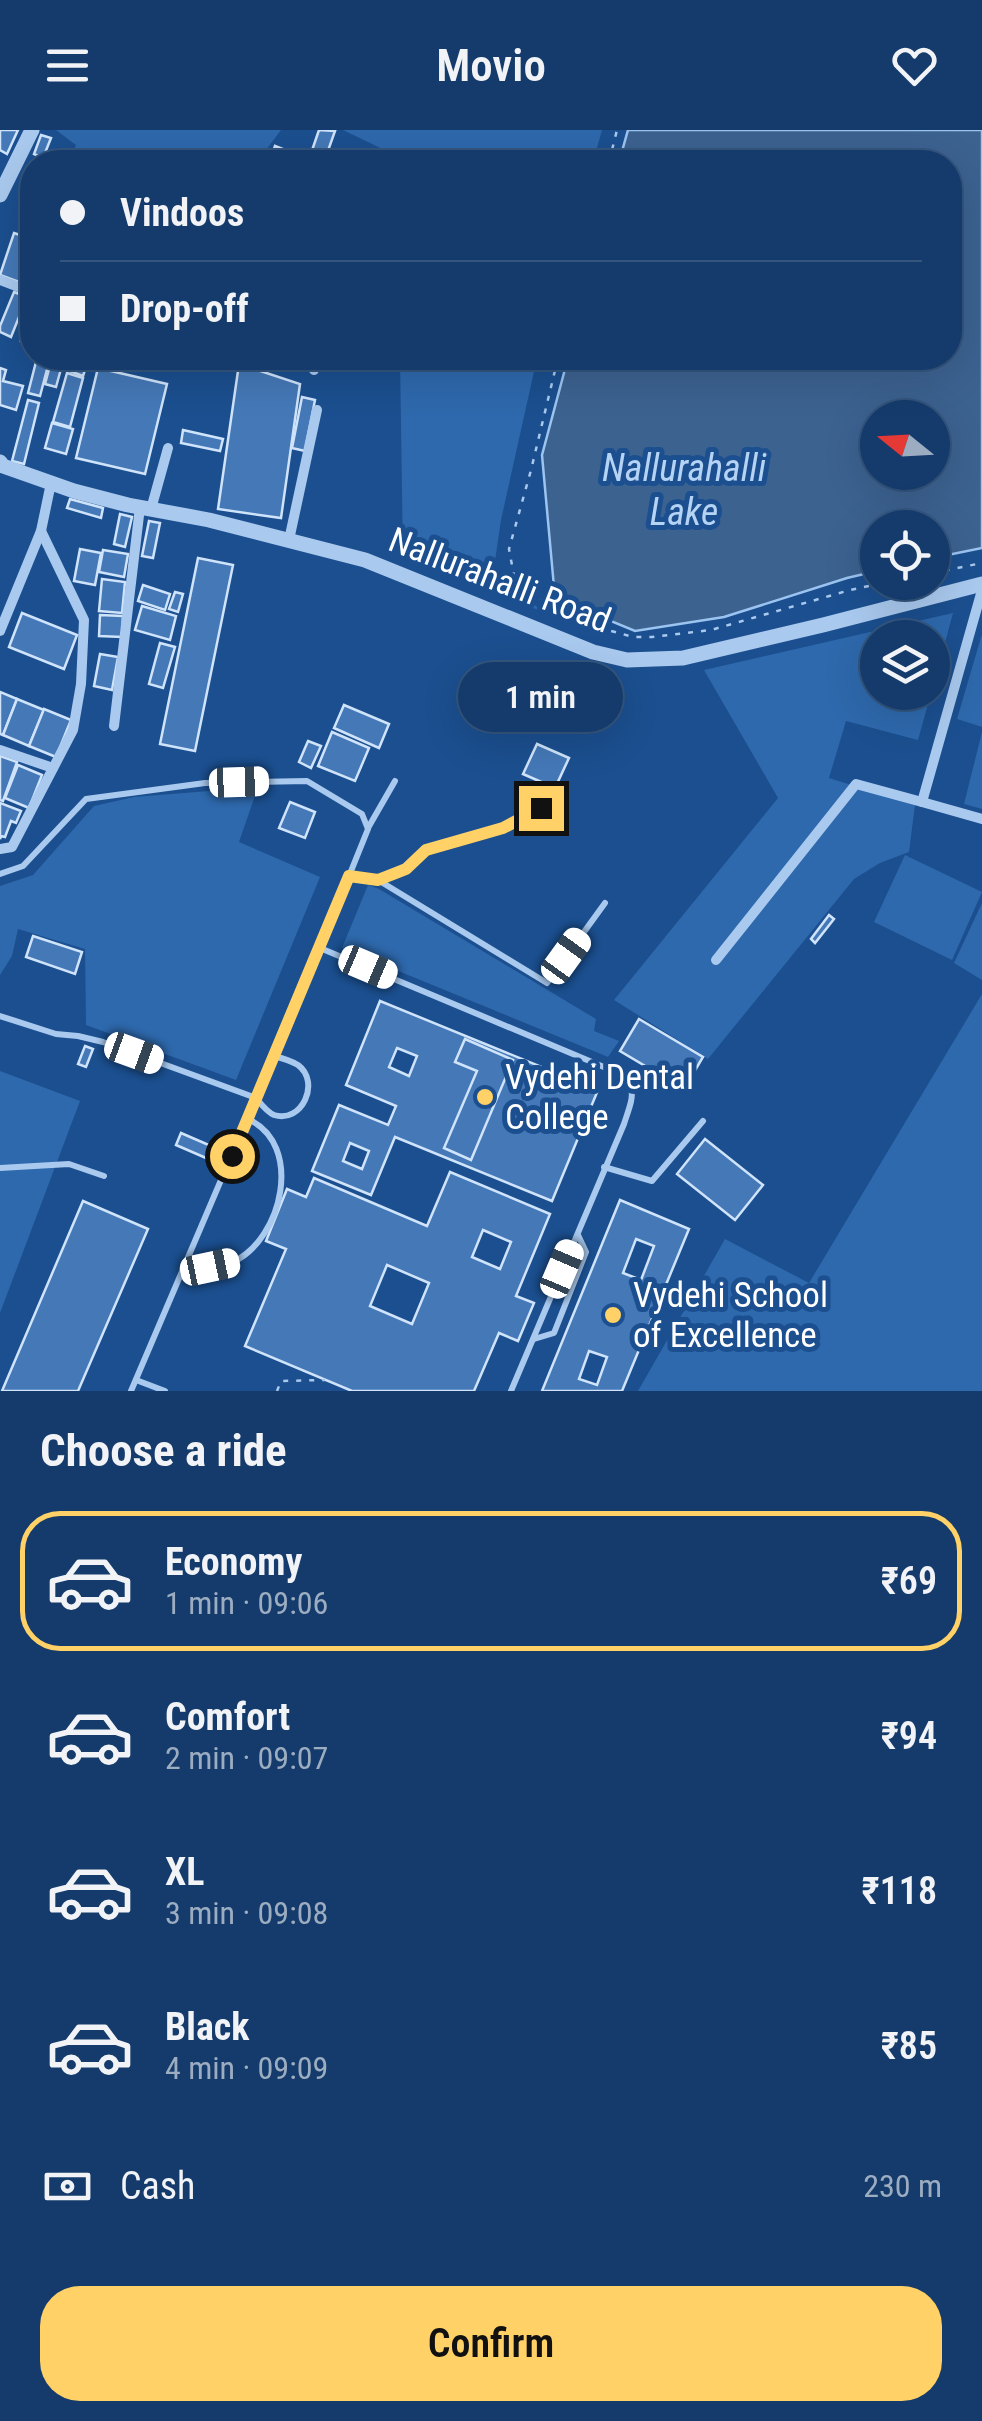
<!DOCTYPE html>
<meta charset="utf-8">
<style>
:root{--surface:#143b6b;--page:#214673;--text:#f1f3f6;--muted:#9dadc1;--line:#33557e;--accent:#ffd166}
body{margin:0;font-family:"Roboto Condensed",sans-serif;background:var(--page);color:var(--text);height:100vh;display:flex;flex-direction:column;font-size:38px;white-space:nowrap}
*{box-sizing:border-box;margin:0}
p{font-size:32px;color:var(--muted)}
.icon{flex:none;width:55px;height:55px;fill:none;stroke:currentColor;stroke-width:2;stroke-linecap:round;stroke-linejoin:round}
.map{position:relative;height:1261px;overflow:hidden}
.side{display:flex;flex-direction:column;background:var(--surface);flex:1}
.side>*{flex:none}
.hud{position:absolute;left:20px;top:20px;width:942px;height:220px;border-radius:40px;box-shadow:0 10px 40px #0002,0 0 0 2px var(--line);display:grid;align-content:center;height:220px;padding:0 40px;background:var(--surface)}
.needle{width:65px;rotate:288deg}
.buttons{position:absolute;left:860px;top:270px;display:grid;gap:20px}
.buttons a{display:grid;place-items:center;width:90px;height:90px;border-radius:50%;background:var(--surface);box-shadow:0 10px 40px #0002,0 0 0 2px var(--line);font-size:50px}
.end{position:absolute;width:45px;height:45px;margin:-22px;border:12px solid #ffd166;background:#111;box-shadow:0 0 0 5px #111}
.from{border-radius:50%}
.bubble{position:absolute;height:70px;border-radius:35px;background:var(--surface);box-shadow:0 10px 40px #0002,0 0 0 2px var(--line);font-size:32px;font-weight:600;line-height:70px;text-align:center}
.car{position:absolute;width:30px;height:60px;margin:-30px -15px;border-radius:12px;box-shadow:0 0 8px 2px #0007;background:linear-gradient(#fff 24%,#345 0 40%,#fff 0 76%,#345 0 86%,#fff 0)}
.hud b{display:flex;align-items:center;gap:35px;height:95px;font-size:38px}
.hud b+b{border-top:2px solid var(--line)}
.hud i{width:25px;height:25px;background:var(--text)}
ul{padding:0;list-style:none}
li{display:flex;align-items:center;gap:30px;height:140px;margin:0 20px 15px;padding:0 20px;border:5px solid transparent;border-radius:40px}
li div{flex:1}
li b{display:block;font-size:38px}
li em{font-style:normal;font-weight:600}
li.active{border-color:var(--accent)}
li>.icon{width:90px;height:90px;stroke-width:1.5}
h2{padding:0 40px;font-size:45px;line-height:120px}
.pay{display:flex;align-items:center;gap:25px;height:110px;padding:0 40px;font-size:38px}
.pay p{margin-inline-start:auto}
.action{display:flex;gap:20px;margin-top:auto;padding:20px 40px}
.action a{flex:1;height:115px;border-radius:40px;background:var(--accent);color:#111;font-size:40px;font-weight:600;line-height:115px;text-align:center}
header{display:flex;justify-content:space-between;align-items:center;height:130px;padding:0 40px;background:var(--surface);font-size:45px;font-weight:600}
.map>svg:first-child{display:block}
.green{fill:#2e69ad}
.water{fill:#3c6290;stroke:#9cc4f0;stroke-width:2.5;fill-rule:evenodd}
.building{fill:#4478b7;stroke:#cfe3fa;stroke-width:2.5;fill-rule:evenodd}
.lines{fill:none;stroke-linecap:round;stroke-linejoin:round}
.path{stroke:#a9c9ee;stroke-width:2.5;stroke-dasharray:5 8;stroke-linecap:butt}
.service{stroke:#a9c9ee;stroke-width:6}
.minor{stroke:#a9c9ee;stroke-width:10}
.tertiary{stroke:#a9c9ee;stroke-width:15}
.route{stroke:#ffd166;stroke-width:12}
.poi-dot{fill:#ffd166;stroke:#1b4f8f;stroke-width:4}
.labels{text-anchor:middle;stroke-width:10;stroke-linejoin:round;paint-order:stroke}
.street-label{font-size:35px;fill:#fff;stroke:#1b4f8f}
.poi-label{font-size:35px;fill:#fff;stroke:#1b4f8f;text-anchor:start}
.water-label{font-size:38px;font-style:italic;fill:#b5d3f5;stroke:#1b4f8f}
</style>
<header><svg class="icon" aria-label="menu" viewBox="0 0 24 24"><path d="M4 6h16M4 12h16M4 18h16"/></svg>Movio<svg class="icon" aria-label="heart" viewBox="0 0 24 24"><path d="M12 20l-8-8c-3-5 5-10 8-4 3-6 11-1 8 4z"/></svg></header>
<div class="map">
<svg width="982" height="1261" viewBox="0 0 982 1261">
<rect width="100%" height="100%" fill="#1b4f8f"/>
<g class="green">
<path d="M56,0H281L257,32H69L76,15Z"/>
<path d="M343,0H602L593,32H397V26Z"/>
<path d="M400,228H537L501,390L493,445L529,469L541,481L403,428Z"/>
<path d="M953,483L933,557L932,508H878V562L931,563L918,610L846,591L829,648L915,675L909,722L880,733L854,749L708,929L614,870L778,668L704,540Z"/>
<path d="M982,504V597L957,589Z"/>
<path d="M982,602V679L964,674Z"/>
<path d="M258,657L239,712L320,747L236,950L86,895L85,819L18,799L12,826L0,845V756L33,745L94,676L134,667Z"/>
<path d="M905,725L982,762L952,830L874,792Z"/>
<path d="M368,755L379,759L596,889L594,901L619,911L608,927L342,818Z"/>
<path d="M982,773V850L954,833Z"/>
<path d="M982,864V1261H638L725,1109L809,1153Z"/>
<path d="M0,941L80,971L0,1183Z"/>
</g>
<path class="water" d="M628,0H982V418L933,428L932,398H878L877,441L847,448L724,487L635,501L555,468L542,325L568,228H950V32H619ZM878,288H932V342H878Z"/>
<g class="building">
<path d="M0,0H18L7,24L0,20Z"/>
<path d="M319,0L335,1L324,32H308Z"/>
<path d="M41,5L51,8L43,28L34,24Z"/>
<path d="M275,16L288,21L284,32L270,31Z"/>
<path d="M14,103L32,109V148L30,156L0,145Z"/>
<path d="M14,162L27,167L11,207L0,202V196Z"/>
<path d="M32,179V215L21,211Z"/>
<path d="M37,228H50L40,266L28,263Z"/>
<path d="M52,228H64L56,257L45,254Z"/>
<path d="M71,228H89L83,246L67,240Z"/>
<path d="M239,234L300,254L281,388L218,379Z"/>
<path d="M0,238L6,240L3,251L23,256L16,280L0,275Z"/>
<path d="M98,238L167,254L145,344L76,328Z"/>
<path d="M67,243L83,248L70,297L53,292Z"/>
<path d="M302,267L315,270L305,321L292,318Z"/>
<path d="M28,270L39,273L24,334L12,331Z"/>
<path d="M52,293L73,299L66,324L45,318Z"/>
<path d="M183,300L223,309L220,321L181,313Z"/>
<path d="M70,369L103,378L101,388L67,378Z"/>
<path d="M120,384L132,387L125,417L114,414Z"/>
<path d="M149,391L160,393L153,428L142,426Z"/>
<path d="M80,419L101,423L95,455L74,451Z"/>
<path d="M103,420L128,424L124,447L99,442Z"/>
<path d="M198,428L233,435L195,621L160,614Z"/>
<path d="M102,449L125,452L122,483L99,481Z"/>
<path d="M143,455L170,464L165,480L138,471Z"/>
<path d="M175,462L183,464L178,482L169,479Z"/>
<path d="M142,476L176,486L170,510L135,500Z"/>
<path d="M22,483L77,505L64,539L9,517Z"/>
<path d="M100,485L123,486L122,507L99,506Z"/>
<path d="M160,513L175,517L163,558L149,554Z"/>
<path d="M100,524L118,527L112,560L94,556Z"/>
<path d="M0,562L17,569L3,605L0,604Z"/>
<path d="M17,569L44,580L29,616L3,605Z"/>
<path d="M344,575L389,594L379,618L334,598Z"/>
<path d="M44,579L71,590L56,627L29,616Z"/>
<path d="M332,602L369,618L355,651L318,636Z"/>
<path d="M308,611L321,616L311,638L299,632Z"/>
<path d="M537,614L569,628L555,658L523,644Z"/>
<path d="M0,626L17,632L3,671L0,670Z"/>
<path d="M18,635L42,645L29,678L5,668Z"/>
<path d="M290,672L315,682L305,708L279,698Z"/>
<path d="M0,673L21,681L16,693L11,691L5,707L1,706L0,709Z"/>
<path d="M829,785L834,789L815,813L811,809Z"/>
<path d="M33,806L82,822L75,844L26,827Z"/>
<path d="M380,871L598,960L552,1071L395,1007L371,1065L312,1041L339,975L388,995L396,976L346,955ZM397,918L417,926L409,946L389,937ZM350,1013L369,1021L362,1039L343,1031Z"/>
<path d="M639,889L703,927L684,959L620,921Z"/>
<path d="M465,909L513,930L471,1030L444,1018L477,941L455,932Z"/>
<path d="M85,916L93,919L86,937L78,934Z"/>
<path d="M181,1003L211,1016L206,1028L176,1015Z"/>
<path d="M705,1009L763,1055L735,1090L677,1044Z"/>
<path d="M450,1042L550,1084L516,1166L534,1173L518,1211L499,1203L474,1261H352L245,1216L286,1119L266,1111L287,1059L306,1067L314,1048L427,1096ZM483,1100L511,1112L500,1139L472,1127ZM387,1135L429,1153L412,1194L370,1176Z"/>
<path d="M620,1070L689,1099L622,1261H542ZM636,1109L654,1116L641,1150L623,1143ZM589,1221L607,1227L597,1255L579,1249Z"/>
<path d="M83,1071L148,1099L78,1261H2Z"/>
</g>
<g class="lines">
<g class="path">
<path d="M609,32L617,0"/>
<path d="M558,228L531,340L509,419L514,446L549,475L579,492L633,507H652L711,500L850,460L887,452"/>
<path d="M932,443L982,433"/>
<path d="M277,1261L281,1251L325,1250"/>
</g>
<g class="service">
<path d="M368,698L395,651"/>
<path d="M0,744L23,736L86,669L205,653L307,651L362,684L368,699L320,818L131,1261"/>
<path d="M349,746L378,750L547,853L605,773"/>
<path d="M379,749L407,739L426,719L503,698L541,678"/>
<path d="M320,818L611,940C640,956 633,966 624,994L511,1261"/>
<path d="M0,886L56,904L78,906L103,912L256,968C261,974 267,982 274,985C302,994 321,952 298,935C291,931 282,928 274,926"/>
<path d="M604,1037L652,1051L703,991"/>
<path d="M0,1038L69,1034L104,1046"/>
<path d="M186,1134C202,1136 217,1139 233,1132C283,1109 304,1014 248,989"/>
<path d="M534,1209L554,1203L586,1122L578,1105"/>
<path d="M136,1250L165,1261"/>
</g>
<g class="minor">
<path d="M0,150L32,162"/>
<path d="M313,228L314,240"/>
<path d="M151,379L168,318"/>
<path d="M289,410L317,280"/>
<path d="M0,501L41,401L51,353"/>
<path d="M114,596L140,377"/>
<path d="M0,620L53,638"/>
<path d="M922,672L982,689"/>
<path d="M0,719L12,717L73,600L81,554L84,490L41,401"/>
<path d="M716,830L856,654L922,672L982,460"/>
</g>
<g class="tertiary">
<path d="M0,65L32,0"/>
<path d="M0,332L3,336L74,361L128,375L209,390L365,430L593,522L627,530L683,528L823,495L982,454"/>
</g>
</g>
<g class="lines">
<path class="route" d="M232,1026L349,746L378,750L406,739L426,720L503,698L541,678"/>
</g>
<g class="poi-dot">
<circle cx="485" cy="967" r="10"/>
<circle cx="613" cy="1185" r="10"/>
</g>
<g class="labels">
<g class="street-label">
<text transform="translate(500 450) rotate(21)" y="12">Nallurahalli Road</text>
</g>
<g class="poi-label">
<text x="505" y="959">Vydehi Dental<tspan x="505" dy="40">College</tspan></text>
<text x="633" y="1177">Vydehi School<tspan x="633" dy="40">of Excellence</tspan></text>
</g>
<g class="water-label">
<text x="684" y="351">Nallurahalli<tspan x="684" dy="44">Lake</tspan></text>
</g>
</g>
</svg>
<div class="buttons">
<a><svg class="needle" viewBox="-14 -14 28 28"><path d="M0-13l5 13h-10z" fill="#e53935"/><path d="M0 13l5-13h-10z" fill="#9dadc1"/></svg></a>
<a><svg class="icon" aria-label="locate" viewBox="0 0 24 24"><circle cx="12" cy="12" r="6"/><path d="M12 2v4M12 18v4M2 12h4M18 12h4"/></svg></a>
<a><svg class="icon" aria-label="layers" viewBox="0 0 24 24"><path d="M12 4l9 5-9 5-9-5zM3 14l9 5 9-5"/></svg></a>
</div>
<i class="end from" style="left:232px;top:1026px"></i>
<i class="end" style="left:541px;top:678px"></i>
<div class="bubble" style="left:458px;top:532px;width:165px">1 min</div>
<i class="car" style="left:239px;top:652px;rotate:88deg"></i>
<i class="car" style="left:566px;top:826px;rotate:36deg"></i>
<i class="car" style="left:368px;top:837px;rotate:113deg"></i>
<i class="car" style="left:134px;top:923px;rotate:110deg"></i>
<i class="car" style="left:210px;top:1137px;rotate:78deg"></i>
<i class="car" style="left:562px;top:1139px;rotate:23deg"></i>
<div class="hud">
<b><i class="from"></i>Vindoos</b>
<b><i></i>Drop-off</b>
</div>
</div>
<section class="side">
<h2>Choose a ride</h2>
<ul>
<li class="active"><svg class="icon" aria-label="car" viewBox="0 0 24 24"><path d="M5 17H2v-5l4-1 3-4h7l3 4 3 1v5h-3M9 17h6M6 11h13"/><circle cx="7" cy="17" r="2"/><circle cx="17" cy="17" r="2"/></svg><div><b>Economy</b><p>1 min · 09:06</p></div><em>₹69</em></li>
<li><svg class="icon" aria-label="car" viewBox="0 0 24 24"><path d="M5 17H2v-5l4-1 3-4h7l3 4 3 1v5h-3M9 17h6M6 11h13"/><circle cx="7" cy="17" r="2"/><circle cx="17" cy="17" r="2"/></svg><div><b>Comfort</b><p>2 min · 09:07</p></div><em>₹94</em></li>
<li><svg class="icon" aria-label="car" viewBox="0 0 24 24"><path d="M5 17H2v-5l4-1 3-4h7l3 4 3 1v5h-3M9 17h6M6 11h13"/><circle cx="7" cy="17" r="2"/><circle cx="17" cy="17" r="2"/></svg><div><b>XL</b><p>3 min · 09:08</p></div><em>₹118</em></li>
<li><svg class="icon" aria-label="car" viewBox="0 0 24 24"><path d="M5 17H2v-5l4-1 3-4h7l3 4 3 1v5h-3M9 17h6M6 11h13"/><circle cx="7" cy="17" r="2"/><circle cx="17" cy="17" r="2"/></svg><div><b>Black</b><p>4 min · 09:09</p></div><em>₹85</em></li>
</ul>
<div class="pay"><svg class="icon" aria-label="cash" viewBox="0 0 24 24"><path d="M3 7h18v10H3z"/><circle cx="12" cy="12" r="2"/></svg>Cash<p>230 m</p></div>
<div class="action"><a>Confirm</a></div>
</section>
